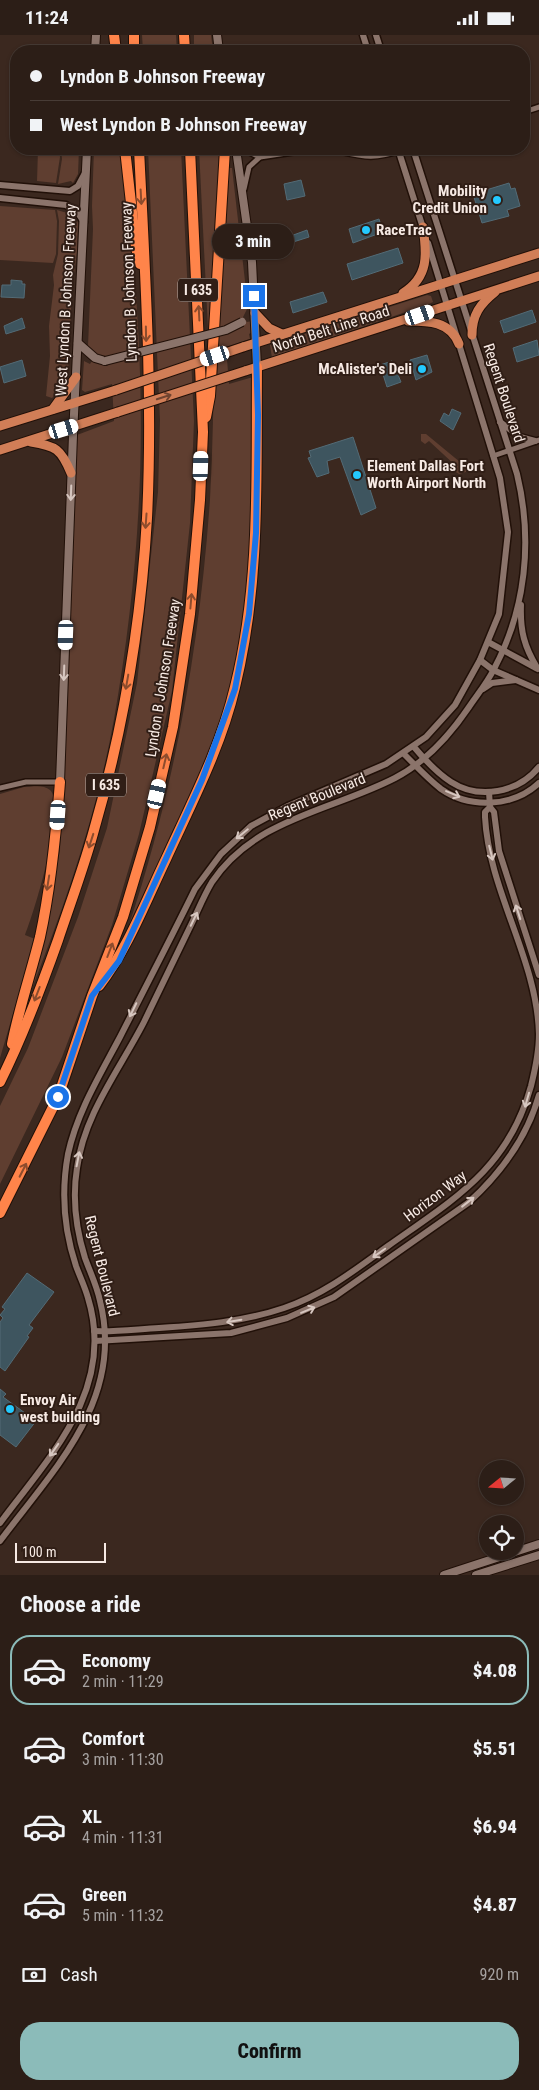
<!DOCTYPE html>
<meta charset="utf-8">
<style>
:root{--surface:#2c1e17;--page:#382b24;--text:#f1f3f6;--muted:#a6a2a1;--line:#483c36;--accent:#8bbbb9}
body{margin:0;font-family:"Roboto Condensed",sans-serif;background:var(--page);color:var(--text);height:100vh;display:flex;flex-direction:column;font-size:19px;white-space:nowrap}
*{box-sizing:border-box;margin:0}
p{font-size:16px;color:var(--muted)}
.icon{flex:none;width:28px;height:28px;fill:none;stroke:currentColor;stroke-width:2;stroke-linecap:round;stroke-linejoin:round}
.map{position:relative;height:1540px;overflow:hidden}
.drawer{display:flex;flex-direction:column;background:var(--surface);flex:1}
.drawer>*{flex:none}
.guide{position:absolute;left:10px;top:10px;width:520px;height:110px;border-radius:20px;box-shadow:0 1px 4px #0004,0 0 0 1px var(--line);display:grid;align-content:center;height:110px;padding:0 20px;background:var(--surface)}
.needle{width:32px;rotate:252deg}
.fabs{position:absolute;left:479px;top:1425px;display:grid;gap:10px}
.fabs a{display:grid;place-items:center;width:45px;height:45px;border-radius:50%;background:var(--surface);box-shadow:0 1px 4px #0004,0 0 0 1px var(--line);font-size:25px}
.scale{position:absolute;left:15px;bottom:12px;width:91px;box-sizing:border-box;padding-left:5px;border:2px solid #f7eae4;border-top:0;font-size:14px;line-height:18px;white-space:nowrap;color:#f7eae4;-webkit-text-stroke:4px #301e16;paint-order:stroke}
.end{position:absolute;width:22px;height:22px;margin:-11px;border:6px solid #1a73e8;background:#fff;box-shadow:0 0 0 2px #fff}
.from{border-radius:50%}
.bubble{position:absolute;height:35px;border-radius:18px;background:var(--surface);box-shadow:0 1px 4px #0004,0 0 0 1px var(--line);font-size:16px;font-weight:800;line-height:35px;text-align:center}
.car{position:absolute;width:15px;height:30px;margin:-15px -8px;border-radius:6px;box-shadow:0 0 4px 1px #0007;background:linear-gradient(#fff 24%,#345 0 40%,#fff 0 76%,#345 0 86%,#fff 0)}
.guide b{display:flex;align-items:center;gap:18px;height:48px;font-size:19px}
.guide b+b{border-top:1px solid var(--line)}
.guide i{width:12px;height:12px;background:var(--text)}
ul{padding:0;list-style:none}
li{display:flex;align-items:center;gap:15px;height:70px;margin:0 10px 8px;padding:0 10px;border:2px solid transparent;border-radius:20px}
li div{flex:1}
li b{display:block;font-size:19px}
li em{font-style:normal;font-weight:800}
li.active{border-color:var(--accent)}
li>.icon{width:45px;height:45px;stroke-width:1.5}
h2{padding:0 20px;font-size:22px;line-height:60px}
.pay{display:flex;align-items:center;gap:12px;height:55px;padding:0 20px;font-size:19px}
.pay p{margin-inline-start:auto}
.button{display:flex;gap:10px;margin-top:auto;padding:10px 20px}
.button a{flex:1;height:58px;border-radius:20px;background:var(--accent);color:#111;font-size:20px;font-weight:800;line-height:58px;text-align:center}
.status{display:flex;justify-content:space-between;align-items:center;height:35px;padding:0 25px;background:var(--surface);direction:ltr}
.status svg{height:14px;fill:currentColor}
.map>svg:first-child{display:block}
.green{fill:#5f3e30}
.building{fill:#3e555f;stroke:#536b76}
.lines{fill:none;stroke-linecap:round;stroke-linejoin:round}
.minor-casing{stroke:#211008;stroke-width:8}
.tertiary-casing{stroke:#211008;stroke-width:9}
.secondary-casing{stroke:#211008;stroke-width:10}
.primary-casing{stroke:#211008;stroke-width:11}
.motorway-casing{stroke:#211008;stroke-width:12}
.minor{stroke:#8b746b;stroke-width:5}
.tertiary{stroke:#8b746b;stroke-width:6}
.secondary{stroke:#8b746b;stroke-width:8}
.primary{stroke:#d17e57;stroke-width:9}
.motorway{stroke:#ff844a;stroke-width:10}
.secondary-bridge-casing{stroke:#211008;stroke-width:10;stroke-linecap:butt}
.primary-bridge-casing{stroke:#211008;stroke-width:11;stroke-linecap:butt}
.secondary-bridge{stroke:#8b746b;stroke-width:8}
.primary-bridge{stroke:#d17e57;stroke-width:9}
.oneway{stroke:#8d4c2d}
.oneway2{stroke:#704430}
.oneway3{stroke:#d7c7c0}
.route{stroke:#1a73e8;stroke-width:6}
.poi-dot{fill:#24c9fe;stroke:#301e16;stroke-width:2}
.labels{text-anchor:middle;stroke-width:4;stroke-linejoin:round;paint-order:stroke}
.shield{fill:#301e16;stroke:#bbada6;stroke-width:1}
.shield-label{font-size:14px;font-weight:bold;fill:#f7eae4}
.poi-label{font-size:15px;font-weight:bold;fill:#f7eae4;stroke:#301e16;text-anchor:start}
.street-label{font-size:15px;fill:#f7eae4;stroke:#301e16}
</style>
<div class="status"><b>11:24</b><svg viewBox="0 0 49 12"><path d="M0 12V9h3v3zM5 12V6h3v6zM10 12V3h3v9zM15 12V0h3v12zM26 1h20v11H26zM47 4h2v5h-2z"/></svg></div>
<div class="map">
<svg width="539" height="1540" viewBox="0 0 539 1540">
<rect width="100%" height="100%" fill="#3b281f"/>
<g class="green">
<path d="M142,0H176L177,16H143Z"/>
<path d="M194,0H211L213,16H194Z"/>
<path d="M38,114H59L60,122L56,148L37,146Z"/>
<path d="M61,114H79L78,139L73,148L71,146L58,149L62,124Z"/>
<path d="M94,114H122C130,188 138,263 140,339C144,454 134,571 114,684C97,779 64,872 29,961H27L44,899L60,815L77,400L114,386L112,349L85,357L82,355L84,326L90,329L94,323L89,317L88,311L93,194L92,171Z"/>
<path d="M148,114H181L194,386L190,488L172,656L139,799L112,890L62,1022L0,1149V1071L28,1013L78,882L107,793L137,648L158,457L160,385Z"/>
<path d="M199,114H220L210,294H208Z"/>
<path d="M227,133H232L248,272L243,282L247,287L252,286V297L249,299L250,304L226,312L229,349L253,342C252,448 256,555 229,658C209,738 167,815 133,891L129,890C175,752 200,609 210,464C213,414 213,364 215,314C219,254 227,194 227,133Z"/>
<path d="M0,171L55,175L57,186L56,219L53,228L0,225Z"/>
<path d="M57,175L71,179L73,177L78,188L77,217L72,253L68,339L63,354H60L52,363L46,361L50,321L49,291L54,250L53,240L58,219L59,186Z"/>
<path d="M427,260L431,261L433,267L429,269L272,323L270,310Z"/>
<path d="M421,399H426L466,432V437L459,439L453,435L456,431L429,406L425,409L421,406Z"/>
<path d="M24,752C32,752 43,749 50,755C67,771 34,878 25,900L35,904L0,1023V759Z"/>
</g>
<g class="building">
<path d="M301,145L305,161L287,165L284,149Z"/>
<path d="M509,148L511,154L515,153L520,171L507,175L509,181L482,188L473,159Z"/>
<path d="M379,184L383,197L353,208L349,194Z"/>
<path d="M307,195L309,202L290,208L288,202Z"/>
<path d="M398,213L403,228L352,245L347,229Z"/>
<path d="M11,245L22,246V249H25L24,263L1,262L2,250H11Z"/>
<path d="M323,257L327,267L293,278L290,267Z"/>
<path d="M532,275L536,287L504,298L500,286Z"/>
<path d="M22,283L25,293L6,299L4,291Z"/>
<path d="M537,305L539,320L517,327L513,313Z"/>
<path d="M427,320L432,337L416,345L410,325Z"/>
<path d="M22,325L26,341L4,348L0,332Z"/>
<path d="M392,326L401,347L387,352L380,330Z"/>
<path d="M452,374L461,378L453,395L440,386L444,378L449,381Z"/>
<path d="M353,402L376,473L361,480L340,422L327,426L329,438L317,442L308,423L311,422L309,416Z"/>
<path d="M27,1238L54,1257L29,1290L33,1293L27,1301L29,1302L5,1336L0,1332V1287L3,1283L0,1280L5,1274L2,1272Z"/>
<path d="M0,1354L6,1359L3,1362L36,1386L16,1412L0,1400Z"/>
</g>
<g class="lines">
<g class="minor-casing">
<g id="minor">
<path d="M524,77L539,72"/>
<path d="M243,114L260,122L313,114"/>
<path d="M330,114C366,122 370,125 406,114"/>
<path d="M244,154L249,132L260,122"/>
<path d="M493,421L539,405"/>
<path d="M0,753L26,747H60"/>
</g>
</g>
<g class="tertiary-casing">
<g id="tertiary">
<path d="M363,0L368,16"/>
<path d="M376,0L381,16"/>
<path d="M398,114L424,196"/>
<path d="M0,150L70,156L78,151L85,138"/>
<path d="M0,163L66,170L78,178L84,187"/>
<path d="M500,387L520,402L535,406"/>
<path d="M521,570C520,595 524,612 538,634"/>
<path d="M488,607L536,633"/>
<path d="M480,625L493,635L539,655"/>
<path d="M483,654L492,648L516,645"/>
<path d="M414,712C425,725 437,738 451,747C479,765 518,758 539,732"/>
<path d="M404,719C416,731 428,744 441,754C470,774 514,772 539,748"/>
<path d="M489,757L490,772L494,777L499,816L539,940"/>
<path d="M94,1296C116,1297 138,1294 159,1293C202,1290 243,1287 284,1273C323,1260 355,1235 388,1211C454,1164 508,1134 531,1051C535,1035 539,1016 539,999C537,924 489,857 485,782V777L490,772"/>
<path d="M95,1306L231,1298L287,1283L334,1262L468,1168C501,1138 527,1103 539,1060"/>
<path d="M0,1488C50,1421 116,1354 88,1263C85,1252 80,1242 76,1231C64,1195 61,1157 68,1119C77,1077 100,1040 120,1002C145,953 171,903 195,854L221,819L251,791L288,771L386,729L426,702L455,670L480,625L499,579L508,497L500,443L428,208"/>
<path d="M0,1506C54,1434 125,1364 100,1266C97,1251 90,1237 85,1223C76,1194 72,1164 77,1133C84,1079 120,1034 144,987C159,956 174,925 189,894C197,878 203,862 212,847C255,783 331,776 395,743C424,728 450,700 469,672C477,660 487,648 494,634C526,574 533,505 517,439L413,114"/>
</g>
</g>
<g class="secondary-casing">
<g id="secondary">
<path d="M217,0L219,16"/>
<path d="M95,16L96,0"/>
<path d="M236,114L252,227L257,332"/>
<path d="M78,308L95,323L105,326"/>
<path d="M60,747L73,400L87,114"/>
<path d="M444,1540L539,1509"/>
<path d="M476,1540L539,1520"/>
</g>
</g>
<g class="primary-casing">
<g id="primary">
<path d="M403,258C429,242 427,219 423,192"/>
<path d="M255,278L269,293L282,299"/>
<path d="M408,286C428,286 450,286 459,309"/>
<path d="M472,300C472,280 480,269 495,257"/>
<path d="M243,312L539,218"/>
<path d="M245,336L539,241"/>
<path d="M53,374L76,342"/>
<path d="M0,391L116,355"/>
<path d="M31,407C56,411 61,414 71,438"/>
<path d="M0,415L118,377"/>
</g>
</g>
<g class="motorway-casing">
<g id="motorway">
<path d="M114,0L116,16"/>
<path d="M134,0V16"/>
<path d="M184,0L185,16"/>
<path d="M125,114L136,213L140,229"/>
<path d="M206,382L210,361L225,114"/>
<path d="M99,951C128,913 145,868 166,824C191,769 221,712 235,652C261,547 256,439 257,332"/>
<path d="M12,1009C19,973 31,938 40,902C51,852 56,799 60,747"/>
<path d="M0,1047C23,1001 41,953 58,905C70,869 84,832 94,795C123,695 141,588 147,483C153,361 145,236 139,114"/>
<path d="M0,1178L58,1062L92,961L123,882L150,792L173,692L190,579L200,465L203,397L190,114"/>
</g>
</g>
<use href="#minor" class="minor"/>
<use href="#tertiary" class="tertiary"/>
<use href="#secondary" class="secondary"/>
<use href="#primary" class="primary"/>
<use href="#motorway" class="motorway"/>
<g class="secondary-bridge-casing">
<path id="secondary-bridge" d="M105,326L226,295L242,287"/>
</g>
<g class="primary-bridge-casing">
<g id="primary-bridge">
<path d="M116,355L243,312"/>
<path d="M118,377L245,336"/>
</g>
</g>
<use href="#secondary-bridge" class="secondary-bridge"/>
<use href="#primary-bridge" class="primary-bridge"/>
</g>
<defs><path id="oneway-shaft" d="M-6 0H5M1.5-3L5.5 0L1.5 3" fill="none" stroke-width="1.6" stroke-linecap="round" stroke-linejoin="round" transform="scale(1.25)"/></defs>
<g class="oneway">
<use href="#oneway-shaft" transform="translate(141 162) rotate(87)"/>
<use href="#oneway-shaft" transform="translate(199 278) rotate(-93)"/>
<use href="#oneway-shaft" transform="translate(146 299) rotate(89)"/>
<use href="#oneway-shaft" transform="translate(146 486) rotate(94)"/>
<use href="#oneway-shaft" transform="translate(191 566) rotate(-85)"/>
<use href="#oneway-shaft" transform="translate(127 647) rotate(100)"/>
<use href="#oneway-shaft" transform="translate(165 726) rotate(-77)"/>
<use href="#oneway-shaft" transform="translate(91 806) rotate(108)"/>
<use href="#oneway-shaft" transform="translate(48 848) rotate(99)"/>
<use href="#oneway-shaft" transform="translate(110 915) rotate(-69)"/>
<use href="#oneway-shaft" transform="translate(37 959) rotate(111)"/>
<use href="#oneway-shaft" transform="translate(23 1135) rotate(-63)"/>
</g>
<use class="oneway2" href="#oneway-shaft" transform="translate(164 362) rotate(-18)"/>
<g class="oneway3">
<use href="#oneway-shaft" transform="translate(71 458) rotate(92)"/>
<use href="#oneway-shaft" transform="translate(64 638) rotate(92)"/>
<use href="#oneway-shaft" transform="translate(453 759) rotate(23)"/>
<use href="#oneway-shaft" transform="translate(242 799) rotate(141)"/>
<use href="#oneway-shaft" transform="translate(491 818) rotate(76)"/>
<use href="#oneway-shaft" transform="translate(518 877) rotate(-108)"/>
<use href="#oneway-shaft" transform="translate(194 884) rotate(-64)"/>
<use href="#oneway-shaft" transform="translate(133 975) rotate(116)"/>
<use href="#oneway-shaft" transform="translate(527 1065) rotate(106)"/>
<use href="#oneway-shaft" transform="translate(78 1124) rotate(-79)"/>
<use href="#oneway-shaft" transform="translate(468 1167) rotate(-38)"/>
<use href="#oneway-shaft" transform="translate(379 1218) rotate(145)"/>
<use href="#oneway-shaft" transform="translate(308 1275) rotate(-22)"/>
<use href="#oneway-shaft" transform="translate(234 1286) rotate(170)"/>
<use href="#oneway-shaft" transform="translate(54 1415) rotate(125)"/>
</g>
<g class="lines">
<path class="route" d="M58,1062L92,961L119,926L202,745L235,654L249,579L256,498L258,380L254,261"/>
</g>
<g class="poi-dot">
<circle cx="497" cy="165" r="5"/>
<circle cx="366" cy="195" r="5"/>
<circle cx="422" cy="334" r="5"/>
<circle cx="357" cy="440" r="5"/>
<circle cx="10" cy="1374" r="5"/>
</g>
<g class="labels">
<g class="shield">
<rect x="178" y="243.5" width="40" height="23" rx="4"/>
<rect x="86" y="738.5" width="40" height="23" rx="4"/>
</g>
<g class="shield-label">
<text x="198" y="260">I 635</text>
<text x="106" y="755">I 635</text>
</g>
<g class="poi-label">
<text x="487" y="161" text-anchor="end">Mobility<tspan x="487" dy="17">Credit Union</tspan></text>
<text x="376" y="200">RaceTrac</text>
<text x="412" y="339" text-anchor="end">McAlister's Deli</text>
<text x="367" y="436">Element Dallas Fort<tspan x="367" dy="17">Worth Airport North</tspan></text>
<text x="20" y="1370">Envoy Air<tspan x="20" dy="17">west building</tspan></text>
</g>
<g class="street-label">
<text transform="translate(129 247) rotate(-92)" y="5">Lyndon B Johnson Freeway</text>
<text transform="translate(66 265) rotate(-87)" y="5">West Lyndon B Johnson Freeway</text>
<text transform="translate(331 294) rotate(-18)" y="5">North Belt Line Road</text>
<text transform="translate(504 358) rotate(72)" y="5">Regent Boulevard</text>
<text transform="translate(163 643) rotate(-81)" y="5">Lyndon B Johnson Freeway</text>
<text transform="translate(317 762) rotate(-22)" y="5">Regent Boulevard</text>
<text transform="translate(435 1161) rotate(-37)" y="5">Horizon Way</text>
<text transform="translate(102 1231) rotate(76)" y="5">Regent Boulevard</text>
</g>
</g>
</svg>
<div class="fabs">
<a><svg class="needle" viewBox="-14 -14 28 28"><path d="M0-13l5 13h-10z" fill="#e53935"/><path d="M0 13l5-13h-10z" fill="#a6a2a1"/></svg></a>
<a><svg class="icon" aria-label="locate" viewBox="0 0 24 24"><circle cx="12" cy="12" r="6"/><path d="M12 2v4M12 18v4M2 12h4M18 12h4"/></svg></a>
</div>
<div class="scale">100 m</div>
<i class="end from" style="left:58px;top:1062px"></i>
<i class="end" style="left:254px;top:261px"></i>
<div class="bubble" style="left:212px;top:189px;width:82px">3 min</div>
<i class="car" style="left:420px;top:280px;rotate:71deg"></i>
<i class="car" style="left:215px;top:321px;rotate:252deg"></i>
<i class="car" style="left:64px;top:394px;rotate:73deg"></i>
<i class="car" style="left:201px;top:431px;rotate:2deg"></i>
<i class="car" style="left:66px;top:600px;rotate:182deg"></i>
<i class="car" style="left:157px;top:759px;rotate:13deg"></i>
<i class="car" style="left:58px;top:780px;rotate:184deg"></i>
<div class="guide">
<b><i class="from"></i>Lyndon B Johnson Freeway</b>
<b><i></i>West Lyndon B Johnson Freeway</b>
</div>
</div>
<section class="drawer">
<h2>Choose a ride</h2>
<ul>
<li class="active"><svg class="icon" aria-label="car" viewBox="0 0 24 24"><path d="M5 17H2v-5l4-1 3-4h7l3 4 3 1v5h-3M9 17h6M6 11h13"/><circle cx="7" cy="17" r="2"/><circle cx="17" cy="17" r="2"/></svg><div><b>Economy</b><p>2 min · 11:29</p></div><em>$4.08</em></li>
<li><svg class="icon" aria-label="car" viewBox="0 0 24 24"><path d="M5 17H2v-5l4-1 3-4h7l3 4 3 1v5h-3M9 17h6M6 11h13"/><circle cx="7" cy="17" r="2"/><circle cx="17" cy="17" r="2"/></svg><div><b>Comfort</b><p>3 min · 11:30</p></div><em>$5.51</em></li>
<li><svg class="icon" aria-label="car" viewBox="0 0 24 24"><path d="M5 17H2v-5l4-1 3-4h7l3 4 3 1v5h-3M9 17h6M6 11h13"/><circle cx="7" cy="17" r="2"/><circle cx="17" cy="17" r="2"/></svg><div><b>XL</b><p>4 min · 11:31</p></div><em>$6.94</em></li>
<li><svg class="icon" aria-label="car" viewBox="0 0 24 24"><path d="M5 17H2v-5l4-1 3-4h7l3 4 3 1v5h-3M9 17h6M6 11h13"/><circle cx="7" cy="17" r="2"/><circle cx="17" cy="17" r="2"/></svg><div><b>Green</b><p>5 min · 11:32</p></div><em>$4.87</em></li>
</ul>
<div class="pay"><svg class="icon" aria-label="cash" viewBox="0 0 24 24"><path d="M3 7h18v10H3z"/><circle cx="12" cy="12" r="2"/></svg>Cash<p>920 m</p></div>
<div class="button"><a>Confirm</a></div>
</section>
